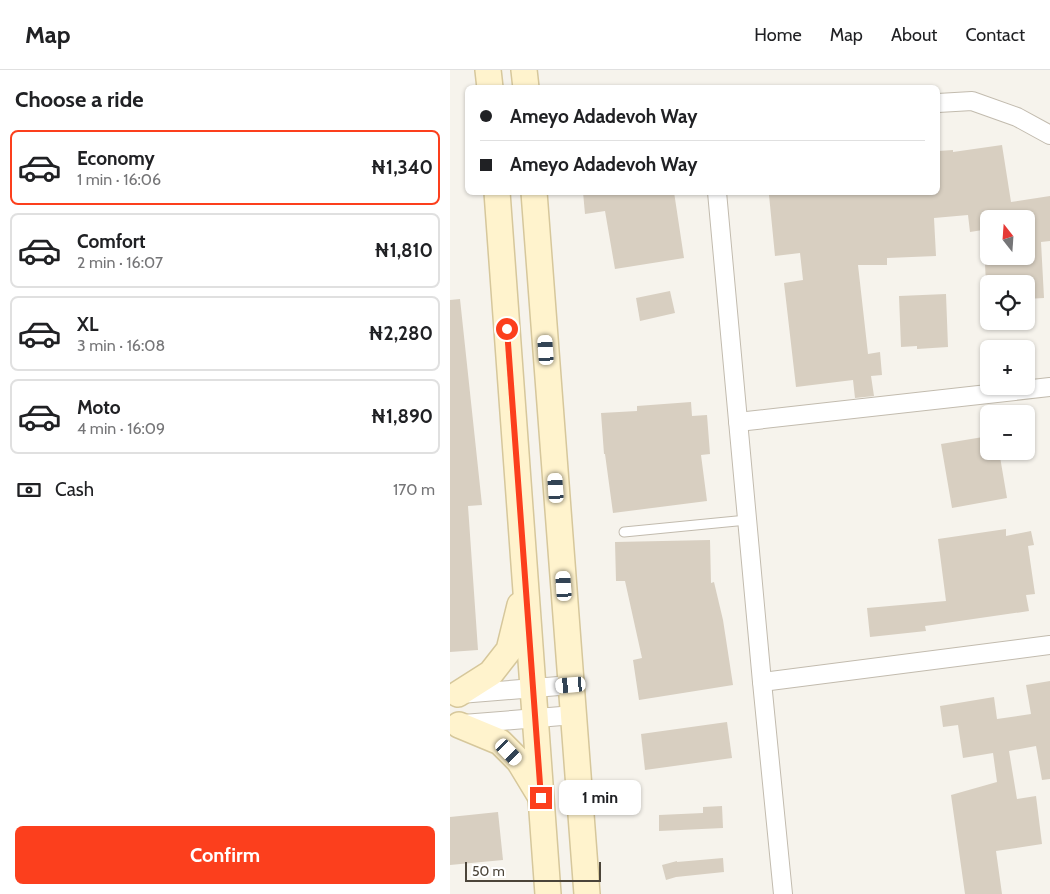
<!DOCTYPE html>
<meta charset="utf-8">
<style>
:root{--surface:#fff;--page:#f2f2f2;--text:#202124;--muted:#757577;--line:#e0e0e0;--accent:#fc3f1d}
body{margin:0;font-family:Cabin,sans-serif;background:var(--page);color:var(--text);height:100vh;display:flex;flex-direction:column;font-size:19px;white-space:nowrap}
*{box-sizing:border-box;margin:0}
p{font-size:16px;color:var(--muted)}
.icon{flex:none;width:28px;height:28px;fill:none;stroke:currentColor;stroke-width:2;stroke-linecap:round;stroke-linejoin:round}
.map{position:relative;flex:1;overflow:hidden}
.sheet{display:flex;flex-direction:column;background:var(--surface);width:450px}
.sheet>*{flex:none}
.hud{position:absolute;left:15px;top:15px;width:475px;height:110px;border-radius:8px;box-shadow:0 1px 4px #0004;display:grid;align-content:center;height:110px;padding:0 15px;background:var(--surface)}
.needle{width:32px;rotate:343deg}
.controls{position:absolute;left:530px;top:140px;display:grid;gap:10px}
.controls a{display:grid;place-items:center;width:55px;height:55px;border-radius:8px;background:var(--surface);box-shadow:0 1px 4px #0004;font-size:25px}
.scale{position:absolute;left:15px;bottom:12px;width:136px;box-sizing:border-box;padding-left:5px;border:2px solid #4b4439;border-top:0;font-size:14px;line-height:18px;white-space:nowrap;color:#4b4439;-webkit-text-stroke:4px #fff;paint-order:stroke}
.end{position:absolute;width:22px;height:22px;margin:-11px;border:6px solid #fc3f1d;background:#fff;box-shadow:0 0 0 2px #fff}
.from{border-radius:50%}
.bubble{position:absolute;height:35px;border-radius:8px;background:var(--surface);box-shadow:0 1px 4px #0004;font-size:16px;font-weight:700;line-height:35px;text-align:center}
.car{position:absolute;width:15px;height:30px;margin:-15px -8px;border-radius:6px;box-shadow:0 0 4px 1px #0007;background:linear-gradient(#fff 24%,#345 0 40%,#fff 0 76%,#345 0 86%,#fff 0)}
.hud b{display:flex;align-items:center;gap:18px;height:48px;font-size:19px}
.hud b+b{border-top:1px solid var(--line)}
.hud i{width:12px;height:12px;background:var(--text)}
ul{padding:0;list-style:none}
li{display:flex;align-items:center;gap:15px;height:75px;margin:0 10px 8px;padding:0 5px;border:2px solid var(--line);border-radius:8px}
li div{flex:1}
li b{display:block;font-size:19px}
li em{font-style:normal;font-weight:700}
li.current{border-color:var(--accent)}
li>.icon{width:45px;height:45px;stroke-width:1.5}
h2{padding:0 15px;font-size:22px;line-height:60px}
.pay{display:flex;align-items:center;gap:12px;height:55px;padding:0 15px;font-size:19px}
.pay p{margin-inline-start:auto}
.primary-button{display:flex;gap:10px;margin-top:auto;padding:10px 15px}
.primary-button a{flex:1;height:58px;border-radius:8px;background:var(--accent);color:#fff;font-size:20px;font-weight:700;line-height:58px;text-align:center}
header{display:flex;align-items:center;gap:30px;box-sizing:border-box;height:70px;padding:0 25px;background:var(--surface);border-bottom:1px solid var(--line)}
header strong{font-size:24px}
nav{display:flex;gap:28px;margin-inline-start:auto;font-size:18px}
main{display:flex;flex:1;min-height:0}
.map>svg:first-child{display:block}
.building{fill:#d8cfc1}
.lines{fill:none;stroke-linecap:round;stroke-linejoin:round}
.lane-casing{stroke:#c2bbae;stroke-width:11}
.street-casing{stroke:#c2bbae;stroke-width:20}
.secondary-casing{stroke:#d6c79b;stroke-width:28}
.lane{stroke:#fff;stroke-width:9}
.street{stroke:#fff;stroke-width:18}
.secondary{stroke:#fff3cd;stroke-width:25}
.route{stroke:#fc3f1d;stroke-width:6}
</style>
<header>
<strong>Map</strong>
<nav><a>Home</a><a>Map</a><a>About</a><a>Contact</a></nav>
</header>
<main>
<section class="sheet">
<h2>Choose a ride</h2>
<ul>
<li class="current"><svg class="icon" aria-label="car" viewBox="0 0 24 24"><path d="M5 17H2v-5l4-1 3-4h7l3 4 3 1v5h-3M9 17h6M6 11h13"/><circle cx="7" cy="17" r="2"/><circle cx="17" cy="17" r="2"/></svg><div><b>Economy</b><p>1 min · 16:06</p></div><em>₦1,340</em></li>
<li><svg class="icon" aria-label="car" viewBox="0 0 24 24"><path d="M5 17H2v-5l4-1 3-4h7l3 4 3 1v5h-3M9 17h6M6 11h13"/><circle cx="7" cy="17" r="2"/><circle cx="17" cy="17" r="2"/></svg><div><b>Comfort</b><p>2 min · 16:07</p></div><em>₦1,810</em></li>
<li><svg class="icon" aria-label="car" viewBox="0 0 24 24"><path d="M5 17H2v-5l4-1 3-4h7l3 4 3 1v5h-3M9 17h6M6 11h13"/><circle cx="7" cy="17" r="2"/><circle cx="17" cy="17" r="2"/></svg><div><b>XL</b><p>3 min · 16:08</p></div><em>₦2,280</em></li>
<li><svg class="icon" aria-label="car" viewBox="0 0 24 24"><path d="M5 17H2v-5l4-1 3-4h7l3 4 3 1v5h-3M9 17h6M6 11h13"/><circle cx="7" cy="17" r="2"/><circle cx="17" cy="17" r="2"/></svg><div><b>Moto</b><p>4 min · 16:09</p></div><em>₦1,890</em></li>
</ul>
<div class="pay"><svg class="icon" aria-label="cash" viewBox="0 0 24 24"><path d="M3 7h18v10H3z"/><circle cx="12" cy="12" r="2"/></svg>Cash<p>170 m</p></div>
<div class="primary-button"><a>Confirm</a></div>
</section>
<div class="map">
<svg width="600" height="824" viewBox="0 0 600 824">
<rect width="100%" height="100%" fill="#f6f3ec"/>
<g class="building">
<path d="M552,75L561,132L600,126V171L591,172L594,228L576,229V214H536L535,194L576,192V149H539V159L520,162L518,145L484,148L486,186L437,188V195H408L418,284L430,282L432,305L421,306L424,326L405,328L403,310L346,317L334,213L353,210L350,183L325,186L319,125L344,122H488V81L503,80V82Z"/>
<path d="M133,122H224L234,188L165,199L155,141L135,144Z"/>
<path d="M220,221L225,243L190,251L186,228Z"/>
<path d="M496,224L498,277L467,279V276L451,277L449,226Z"/>
<path d="M10,229L32,435L18,436L28,580L0,582V230Z"/>
<path d="M241,332L242,346L257,345L260,384L251,385L257,431L163,443L155,384H154L151,343L187,341V336Z"/>
<path d="M539,366V381H549L557,428L502,438L491,374Z"/>
<path d="M556,459V466L581,461L584,475L578,476L585,524L576,525L579,541L475,556L476,561L420,567L417,538L496,531L488,469Z"/>
<path d="M260,470L261,513L264,512L273,550L283,615L189,630L183,590L192,588L175,511H166L165,472Z"/>
<path d="M600,611V709L592,710L586,676L559,681L567,729L586,726L592,774L546,781L552,824H515L501,725L547,712L543,683L513,688L508,655L493,657L490,636L544,627L547,649L581,644L576,615Z"/>
<path d="M277,652L282,688L195,700L191,664Z"/>
<path d="M272,736L273,758L209,761V745L253,743V737Z"/>
<path d="M48,742L53,790L0,795V747Z"/>
<path d="M273,788L274,802L226,807L216,810L212,795L227,791V792Z"/>
</g>
<g class="lines">
<g class="lane-casing">
<path id="lane" d="M174,462L297,450"/>
</g>
<g class="street-casing">
<g id="street">
<path d="M488,33L522,31L567,47L600,65"/>
<path d="M267,122L312,612L333,824"/>
<path d="M288,352L600,317"/>
<path d="M312,612L600,575"/>
<path d="M10,624L121,615"/>
<path d="M13,654L124,645"/>
</g>
</g>
<g class="secondary-casing">
<g id="secondary">
<path d="M38,0L40,18"/>
<path d="M74,0L76,18"/>
<path d="M47,122L98,824"/>
<path d="M84,122L137,824"/>
<path d="M8,624L41,603L59,580L70,535"/>
<path d="M9,655L50,672L69,691L89,724"/>
</g>
</g>
<use href="#lane" class="lane"/>
<use href="#street" class="street"/>
<use href="#secondary" class="secondary"/>
</g>
<g class="lines">
<path class="route" d="M57,259L91,728"/>
</g>
</svg>
<div class="controls">
<a><svg class="needle" viewBox="-14 -14 28 28"><path d="M0-13l5 13h-10z" fill="#e53935"/><path d="M0 13l5-13h-10z" fill="#757577"/></svg></a>
<a><svg class="icon" aria-label="locate" viewBox="0 0 24 24"><circle cx="12" cy="12" r="6"/><path d="M12 2v4M12 18v4M2 12h4M18 12h4"/></svg></a>
<a>+</a>
<a>−</a>
</div>
<div class="scale">50 m</div>
<i class="end from" style="left:57px;top:259px"></i>
<i class="end" style="left:91px;top:728px"></i>
<div class="bubble" style="left:109px;top:710px;width:82px">1 min</div>
<i class="car" style="left:96px;top:280px;rotate:356deg"></i>
<i class="car" style="left:106px;top:418px;rotate:356deg"></i>
<i class="car" style="left:114px;top:516px;rotate:356deg"></i>
<i class="car" style="left:121px;top:615px;rotate:265deg"></i>
<i class="car" style="left:59px;top:682px;rotate:136deg"></i>
<div class="hud">
<b><i class="from"></i>Ameyo Adadevoh Way</b>
<b><i></i>Ameyo Adadevoh Way</b>
</div>
</div>
</main>
